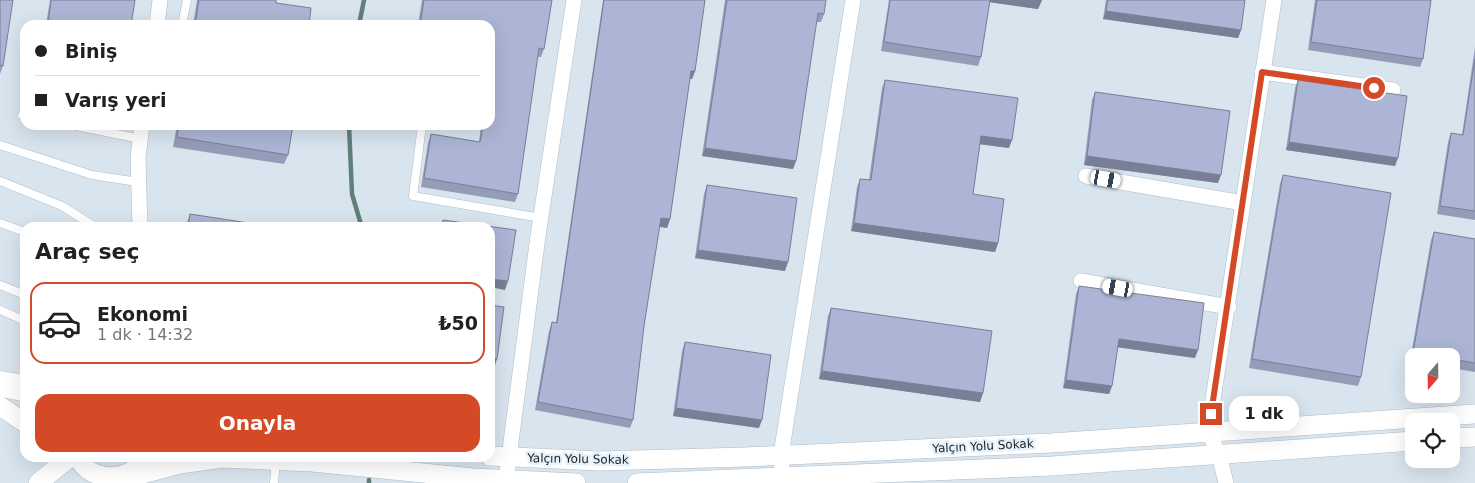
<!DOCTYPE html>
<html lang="tr">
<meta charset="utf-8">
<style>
:root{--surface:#fff;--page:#f6f6f6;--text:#202124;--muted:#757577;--line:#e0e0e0;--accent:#d44a27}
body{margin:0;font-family:"DejaVu Sans",sans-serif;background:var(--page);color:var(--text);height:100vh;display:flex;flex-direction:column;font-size:19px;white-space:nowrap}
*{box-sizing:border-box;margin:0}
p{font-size:16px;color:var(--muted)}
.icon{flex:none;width:28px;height:28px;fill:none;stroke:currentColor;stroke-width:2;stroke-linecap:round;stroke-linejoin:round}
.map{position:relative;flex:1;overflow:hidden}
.panel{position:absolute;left:20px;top:222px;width:475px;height:240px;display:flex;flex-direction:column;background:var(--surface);border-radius:15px;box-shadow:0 5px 20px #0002}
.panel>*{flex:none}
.top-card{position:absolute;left:20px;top:20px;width:475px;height:110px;border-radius:15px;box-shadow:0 5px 20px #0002;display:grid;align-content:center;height:110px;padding:0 15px;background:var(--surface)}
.needle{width:32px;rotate:200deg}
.fabs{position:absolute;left:1405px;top:348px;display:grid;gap:10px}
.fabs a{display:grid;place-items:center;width:55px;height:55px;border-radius:10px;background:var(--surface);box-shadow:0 5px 20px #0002;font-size:25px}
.end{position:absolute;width:22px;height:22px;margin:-11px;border:6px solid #d44a27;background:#fff;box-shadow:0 0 0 2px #fff}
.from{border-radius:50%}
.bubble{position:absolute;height:35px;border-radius:15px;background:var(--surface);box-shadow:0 5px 20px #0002;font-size:16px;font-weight:800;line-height:35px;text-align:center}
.car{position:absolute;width:15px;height:30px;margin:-15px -8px;border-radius:6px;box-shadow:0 0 4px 1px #0007;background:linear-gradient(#fff 24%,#345 0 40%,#fff 0 76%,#345 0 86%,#fff 0)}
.top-card b{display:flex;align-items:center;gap:18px;height:48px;font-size:19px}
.top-card b+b{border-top:1px solid var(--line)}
.top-card i{width:12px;height:12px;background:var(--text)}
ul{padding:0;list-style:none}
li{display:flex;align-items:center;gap:15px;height:82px;margin:0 10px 8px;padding:0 5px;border:2px solid transparent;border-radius:15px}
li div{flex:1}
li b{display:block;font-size:19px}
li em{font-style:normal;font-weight:800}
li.on{border-color:var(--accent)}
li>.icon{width:45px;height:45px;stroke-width:1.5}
h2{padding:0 15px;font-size:22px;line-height:60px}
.cta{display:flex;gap:10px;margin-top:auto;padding:10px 15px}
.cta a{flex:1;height:58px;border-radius:15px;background:var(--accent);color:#fff;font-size:20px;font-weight:800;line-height:58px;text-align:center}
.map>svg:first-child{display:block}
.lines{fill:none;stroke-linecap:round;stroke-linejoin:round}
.stream{stroke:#607f7b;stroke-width:4.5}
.service-casing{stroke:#b1bcc6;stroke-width:9}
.minor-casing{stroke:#b1bcc6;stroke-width:16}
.tertiary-casing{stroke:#b1bcc6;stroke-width:20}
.service{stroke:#fff;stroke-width:8}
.minor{stroke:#fff;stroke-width:15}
.tertiary{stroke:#fff;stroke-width:19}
.wall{fill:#959cb8}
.shaded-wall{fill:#797f96}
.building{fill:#adb5d6;stroke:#797f96}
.route{stroke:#d44a27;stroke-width:6}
.labels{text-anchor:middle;stroke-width:5;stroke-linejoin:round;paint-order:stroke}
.street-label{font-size:12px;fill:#1d2124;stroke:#e5f1fb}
</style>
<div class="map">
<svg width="1475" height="483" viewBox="0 0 1475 483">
<rect width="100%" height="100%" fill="#d8e4ee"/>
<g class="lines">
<g class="stream">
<path d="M359,25L364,0"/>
<path d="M349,125L352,194L362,228"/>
<path d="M369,483V480"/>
</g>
<g class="service-casing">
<g id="service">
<path d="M182,25L187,0"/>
<path d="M22,115L25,116"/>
<path d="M71,125L141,139"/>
<path d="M422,125L413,196L541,218"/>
<path d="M0,145L92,175L138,182"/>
<path d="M0,181L62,206L97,228"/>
<path d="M0,223L25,232"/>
<path d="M0,285L25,295"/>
<path d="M0,310L25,321"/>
<path d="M0,375L25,379"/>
<path d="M274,483L276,460"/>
</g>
</g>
<g class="minor-casing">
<g id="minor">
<path d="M157,25L160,0"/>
<path d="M1262,72L1393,90"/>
<path d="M1086,176L1243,203"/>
<path d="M140,228L138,158L142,125"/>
<path d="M1081,281L1229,307"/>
<path d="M506,480L538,236L574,0"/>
<path d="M783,483L781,455L853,0"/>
<path d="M1226,483L1219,454L1208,432L1274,0"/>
</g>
</g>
<g class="tertiary-casing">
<g id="tertiary">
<path d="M0,387L25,392"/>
<path d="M0,406L25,423"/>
<path d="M1451,438L1475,437"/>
<path d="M490,456L599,461L745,457L1051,443L1475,414"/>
<path d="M79,458C89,483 132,483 143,458"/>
<path d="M38,483L69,458"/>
<path d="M108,483L180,464L222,458L312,462L473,478L576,483"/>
<path d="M637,483L1052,466L1414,441"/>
</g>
</g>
<use href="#service" class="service"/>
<use href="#minor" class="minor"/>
<use href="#tertiary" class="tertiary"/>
</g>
<g class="wall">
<path d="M0,0L3,66L0,74Z"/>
<path d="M50,0H135L131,25H46Z"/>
<path d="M197,0H276V3L309,25H193Z"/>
<path d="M422,0H552L544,49L541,57H537L518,194L515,202L421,187L428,143L431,134L479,142L481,125H490V25H418Z"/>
<path d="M603,0H705L695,71L692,79H690L670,219L667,228L659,227L644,326L633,420L630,428L535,410L549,331L552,322L556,323Z"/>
<path d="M725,0H826L824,14L821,22H816L796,161L793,169L702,156Z"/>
<path d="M889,0H1042L1038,9L990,2L981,57L978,66L881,51Z"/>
<path d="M1106,0H1245L1241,30L1238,38L1103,19Z"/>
<path d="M1315,0H1431L1423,59L1420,67L1308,50Z"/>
<path d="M1475,47V220L1437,214L1448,142L1451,133L1462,135Z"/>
<path d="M885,80L1009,148L980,144L973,194L998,243L995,252L851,231L857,187L860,179L869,180L882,88Z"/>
<path d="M1298,80L1395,166L1286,150L1295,88Z"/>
<path d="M1095,92L1218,183L1084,165L1092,100Z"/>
<path d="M177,125H293L288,155L284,164L173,147Z"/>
<path d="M1283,175L1361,377L1358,386L1249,368L1280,184Z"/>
<path d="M707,185L785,271L695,258L704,194Z"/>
<path d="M190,214L281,228H185Z"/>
<path d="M1434,232L1475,239V372L1451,368V356H1414V362L1410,361L1431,240Z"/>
<path d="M1079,286L1195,358L1117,347L1112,386L1109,394L1063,388L1076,294Z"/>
<path d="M831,308L983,393L980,402L819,379L828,316Z"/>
<path d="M685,342L759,428L673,416L682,351Z"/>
</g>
<g class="shaded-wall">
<path d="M989,0H1042L1038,9L988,2Z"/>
<path d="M1106,11L1241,30L1238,38L1103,19Z"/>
<path d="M691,71H695L692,79H688Z"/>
<path d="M981,136L1012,140L1009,148L978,144Z"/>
<path d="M1289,142L1398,158L1395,166L1286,150Z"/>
<path d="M705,148L796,161L793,169L702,156Z"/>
<path d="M1087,156L1221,175L1218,183L1084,165Z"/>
<path d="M661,218L670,219L667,228L658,226Z"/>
<path d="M854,223L998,243L995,252L851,231Z"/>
<path d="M698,250L788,262L785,271L695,258Z"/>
<path d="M490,279L508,281L505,290L490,287Z"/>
<path d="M1119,339L1198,350L1195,358L1116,347Z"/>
<path d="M490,358L497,359L494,368L490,367Z"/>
<path d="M822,371L983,393L980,402L819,379Z"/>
<path d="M1066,380L1112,386L1109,394L1063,388Z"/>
<path d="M676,408L762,420L759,428L673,416Z"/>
</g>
<g class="building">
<path d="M0,0H13L3,66L0,65Z"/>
<path d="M51,0H135L131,25H48Z"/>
<path d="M199,0H276V3L311,8L309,25H195Z"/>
<path d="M424,0H552L544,49L539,48L518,194L424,178L431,134L480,142L483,125H490V25H420Z"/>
<path d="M604,0H705L695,71H691L670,219L661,218L644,326L633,420L538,402L552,322L557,323Z"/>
<path d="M727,0H826L824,14L818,13L796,161L705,148Z"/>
<path d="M890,0H990L981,57L884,42Z"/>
<path d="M1108,0H1245L1241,30L1106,11Z"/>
<path d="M1317,0H1431L1423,59L1311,42Z"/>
<path d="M1475,59V211L1440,206L1451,133L1463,135Z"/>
<path d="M885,80L1018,98L1012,140L981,136L973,194L1004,199L998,243L854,223L860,179L871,180Z"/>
<path d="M1298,80L1407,96L1398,158L1289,142Z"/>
<path d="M1095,92L1230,111L1221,175L1087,156Z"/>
<path d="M179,125H293L288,155L177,137Z"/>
<path d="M1283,175L1391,193L1361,377L1252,359Z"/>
<path d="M707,185L797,198L788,262L698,250Z"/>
<path d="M190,214L281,228H188Z"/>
<path d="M443,220L516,230L508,281L490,279V228H441Z"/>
<path d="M1434,232L1475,239V363L1451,359V356H1433L1413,353Z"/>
<path d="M1079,286L1204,303L1198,350L1119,339L1112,386L1066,380Z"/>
<path d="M490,305L504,307L497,359L490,358Z"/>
<path d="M831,308L992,331L983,393L822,371Z"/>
<path d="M685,342L771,355L762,420L676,408Z"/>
</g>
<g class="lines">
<path class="route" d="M1211,414L1262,72L1374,88"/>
</g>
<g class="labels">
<g class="street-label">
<text transform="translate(983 446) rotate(-3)" y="4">Yalçın Yolu Sokak</text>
<text transform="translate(578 459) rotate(1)" y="4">Yalçın Yolu Sokak</text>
</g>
</g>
</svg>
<div class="fabs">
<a><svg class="needle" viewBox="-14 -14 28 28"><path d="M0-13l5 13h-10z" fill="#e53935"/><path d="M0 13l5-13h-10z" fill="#757577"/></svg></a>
<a><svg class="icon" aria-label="locate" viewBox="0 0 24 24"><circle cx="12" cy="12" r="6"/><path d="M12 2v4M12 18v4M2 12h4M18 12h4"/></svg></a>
</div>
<i class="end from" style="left:1374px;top:88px"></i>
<i class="end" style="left:1211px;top:414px"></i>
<div class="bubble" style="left:1229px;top:396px;width:70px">1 dk</div>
<i class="car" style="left:1106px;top:179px;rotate:100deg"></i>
<i class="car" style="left:1118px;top:288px;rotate:280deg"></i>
<div class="top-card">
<b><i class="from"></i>Biniş</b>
<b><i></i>Varış yeri</b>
</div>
<section class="panel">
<h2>Araç seç</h2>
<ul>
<li class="on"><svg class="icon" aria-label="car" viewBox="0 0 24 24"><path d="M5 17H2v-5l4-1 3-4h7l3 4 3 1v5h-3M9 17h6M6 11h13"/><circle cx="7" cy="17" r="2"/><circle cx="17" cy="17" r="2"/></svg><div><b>Ekonomi</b><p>1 dk · 14:32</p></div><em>₺50</em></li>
</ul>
<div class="cta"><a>Onayla</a></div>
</section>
</div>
